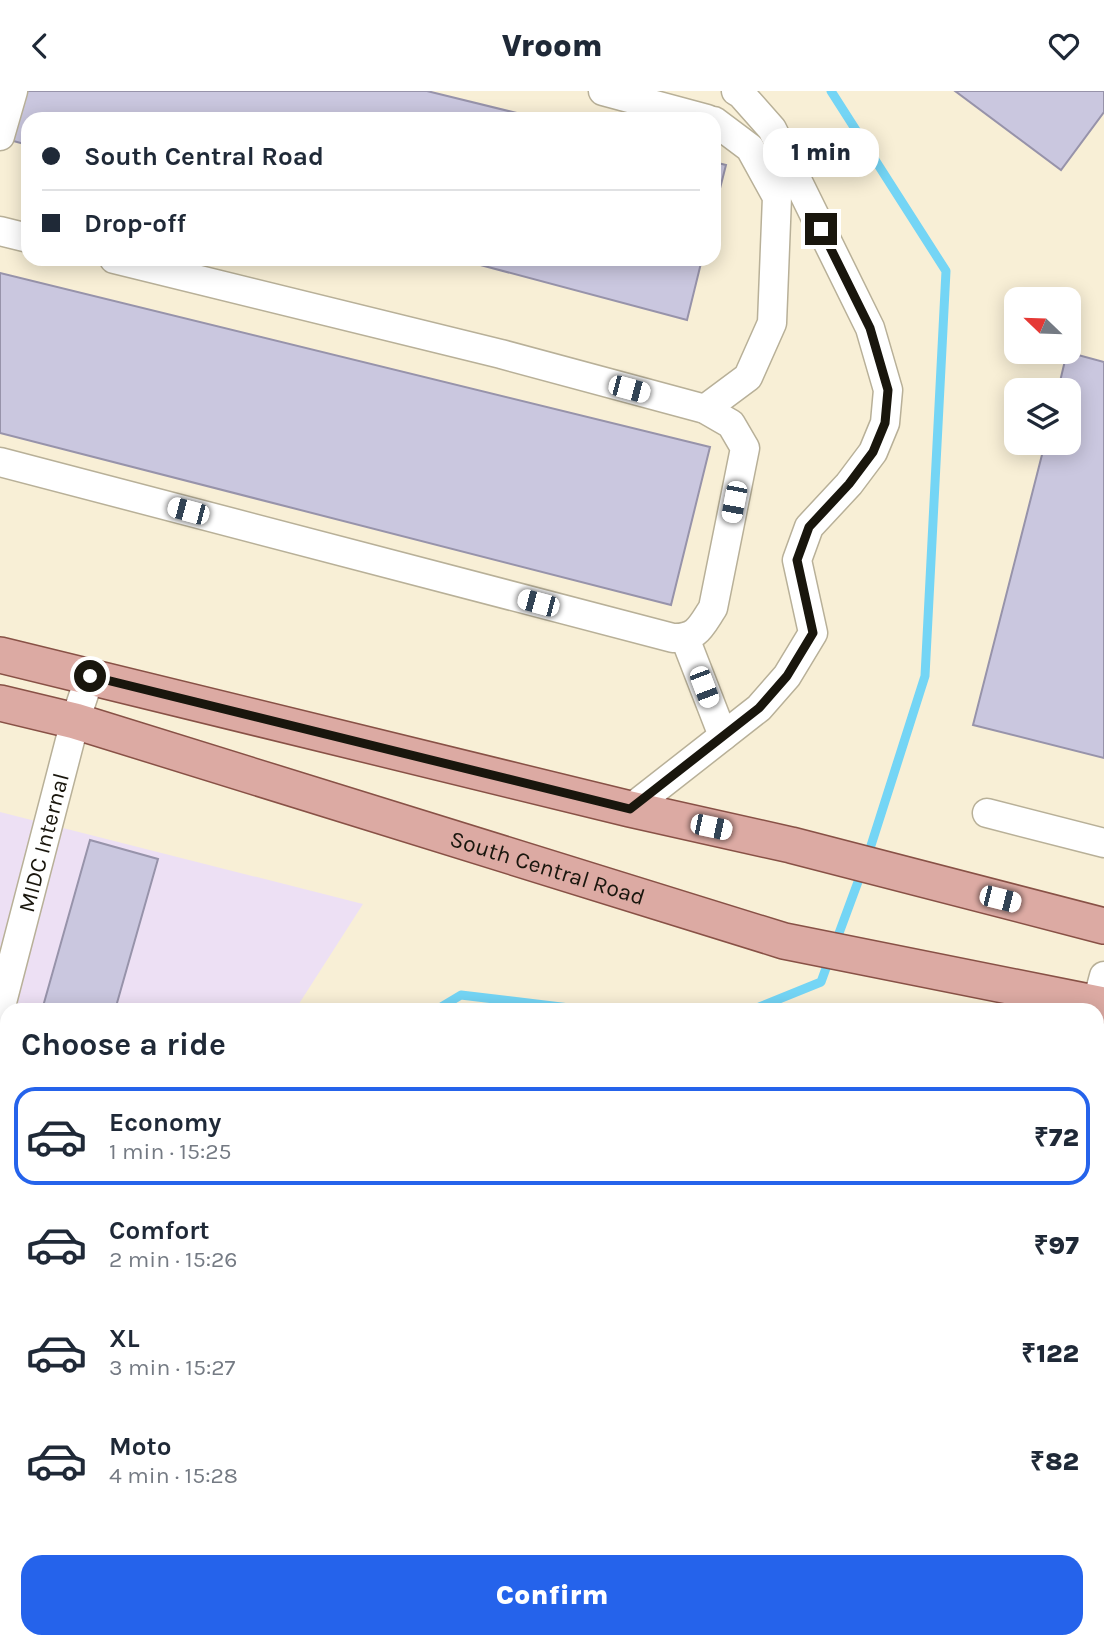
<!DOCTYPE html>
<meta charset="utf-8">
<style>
:root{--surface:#fff;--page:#f6f6f7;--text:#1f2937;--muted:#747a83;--line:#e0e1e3;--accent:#2563eb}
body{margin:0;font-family:Karla,sans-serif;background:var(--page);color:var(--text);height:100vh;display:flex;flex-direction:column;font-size:26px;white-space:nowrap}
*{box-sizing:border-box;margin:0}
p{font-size:23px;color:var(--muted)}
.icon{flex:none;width:38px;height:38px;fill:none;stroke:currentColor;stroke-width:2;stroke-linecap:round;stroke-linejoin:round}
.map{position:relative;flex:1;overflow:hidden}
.details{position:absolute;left:0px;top:912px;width:1104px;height:646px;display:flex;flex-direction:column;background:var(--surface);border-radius:21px 21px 0 0;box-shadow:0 4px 18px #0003}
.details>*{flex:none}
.top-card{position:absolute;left:21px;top:21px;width:700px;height:154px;border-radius:21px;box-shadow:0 4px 18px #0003;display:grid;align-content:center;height:154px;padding:0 21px;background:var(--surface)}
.needle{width:46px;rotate:293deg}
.fabs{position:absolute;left:1004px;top:196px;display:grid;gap:14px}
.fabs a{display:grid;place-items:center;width:77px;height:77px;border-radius:14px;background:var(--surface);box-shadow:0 4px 18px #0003;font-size:35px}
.end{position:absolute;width:32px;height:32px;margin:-16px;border:9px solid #19160d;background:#fff;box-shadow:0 0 0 4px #fff}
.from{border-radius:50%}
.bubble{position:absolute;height:49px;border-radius:21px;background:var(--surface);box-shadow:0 4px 18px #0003;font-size:23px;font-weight:800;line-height:49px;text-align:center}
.car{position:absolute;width:21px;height:42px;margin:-21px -10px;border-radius:9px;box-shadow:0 0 5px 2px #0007;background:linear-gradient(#fff 24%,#345 0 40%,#fff 0 76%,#345 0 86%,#fff 0)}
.top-card b{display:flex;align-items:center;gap:24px;height:66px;font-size:26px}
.top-card b+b{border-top:2px solid var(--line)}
.top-card i{width:18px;height:18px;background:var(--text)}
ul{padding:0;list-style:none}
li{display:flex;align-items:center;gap:21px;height:98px;margin:0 14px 10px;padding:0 7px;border:4px solid transparent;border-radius:21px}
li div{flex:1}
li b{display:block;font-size:26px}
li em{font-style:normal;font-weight:800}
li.current{border-color:var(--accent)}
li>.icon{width:63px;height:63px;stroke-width:1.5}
h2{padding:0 21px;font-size:32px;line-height:84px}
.primary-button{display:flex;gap:14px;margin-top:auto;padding:14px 21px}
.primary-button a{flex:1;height:80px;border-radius:21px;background:var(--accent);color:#fff;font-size:28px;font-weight:800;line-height:80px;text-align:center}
header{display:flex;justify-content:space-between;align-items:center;height:91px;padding:0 21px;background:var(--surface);font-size:32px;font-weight:800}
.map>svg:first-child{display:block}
.industrial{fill:#ede0f4}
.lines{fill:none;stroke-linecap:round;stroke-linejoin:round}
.stream{stroke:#74d5f5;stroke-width:9}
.building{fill:#cac7df;stroke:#9793aa;stroke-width:2}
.minor-casing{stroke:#b8b098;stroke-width:31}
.major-casing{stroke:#885146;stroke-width:38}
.minor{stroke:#fff;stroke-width:28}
.major{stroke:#dcaaa3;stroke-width:35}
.route{stroke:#19160d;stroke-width:9}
.labels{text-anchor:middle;stroke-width:6;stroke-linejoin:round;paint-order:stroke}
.street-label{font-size:23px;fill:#19160d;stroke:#fefdf8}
</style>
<header><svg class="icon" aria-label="back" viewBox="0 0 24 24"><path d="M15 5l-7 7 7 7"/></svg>Vroom<svg class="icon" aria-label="heart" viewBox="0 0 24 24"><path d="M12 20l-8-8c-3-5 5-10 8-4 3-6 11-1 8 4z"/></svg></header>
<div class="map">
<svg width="1104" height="1557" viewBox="0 0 1104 1557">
<rect width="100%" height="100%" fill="#f8efd6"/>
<path class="industrial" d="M0,721L363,813L295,919H7V1550H423V1557H0Z"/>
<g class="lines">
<g class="stream">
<path d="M831,0L946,180L925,585L867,767"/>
<path d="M835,853L862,780"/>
<path d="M436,919L461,904L586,919"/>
<path d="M752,919L821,891L830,866"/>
<path d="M483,1557L484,1550"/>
</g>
</g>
<g class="building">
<path d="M21,0H427L541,28H28V54L6,48Z"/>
<path d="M955,0H1104V21L1061,79Z"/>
<path d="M714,71L726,74L714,121Z"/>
<path d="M458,168H702L687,229Z"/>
<path d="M0,182L710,356L671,514L0,342Z"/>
<path d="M1067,261L1104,271V667L973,634L1045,352H1069V299H1058Z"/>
<path d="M90,749L158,768L115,919H42Z"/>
<path d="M7,1065V1100L0,1098Z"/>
<path d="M7,1133V1188L0,1186V1158Z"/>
<path d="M0,1200L7,1202V1312L0,1310Z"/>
<path d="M1097,1238L1104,1240V1481L1097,1479Z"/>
<path d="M0,1385L7,1387V1442L0,1440Z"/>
<path d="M0,1469L7,1471V1540L0,1538Z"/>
<path d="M1097,1530L1104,1532V1557H977L978,1550H1097Z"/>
<path d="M45,1550H70L68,1557Z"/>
<path d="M165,1550H181L180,1557H164Z"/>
<path d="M280,1550H407L405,1557H278Z"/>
<path d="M547,1550H689L688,1557H547Z"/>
<path d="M789,1550H814L860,1557H788Z"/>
</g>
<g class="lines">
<g class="minor-casing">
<g id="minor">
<path d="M603,0L707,28"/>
<path d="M0,45L13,0"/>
<path d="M0,140L28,147"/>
<path d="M705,318L748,286L772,232L777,106L750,57L714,30"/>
<path d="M0,371L673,547C697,548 701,535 713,517L745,357L731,333L705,318L501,263L114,168"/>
<path d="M685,547L723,645"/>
<path d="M630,718L759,617L787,585L813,542L797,469L809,436L849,393L873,361L885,332L888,299L870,237L772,38L741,3L736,0"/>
<path d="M987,722L1104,752"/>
<path id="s1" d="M0,919L75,630L90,585"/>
<path d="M1095,919L1104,885"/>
<path d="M0,1357L7,1358"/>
<path d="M215,1557V1550"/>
<path d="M918,1557L920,1550"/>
</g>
</g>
<g class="major-casing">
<g id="major">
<path d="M0,564L630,718L791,754L1104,835"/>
<path id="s2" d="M0,612L75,630L784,850L1104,914"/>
</g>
</g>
<use href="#minor" class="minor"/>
<use href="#major" class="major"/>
</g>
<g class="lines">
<path class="route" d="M90,585L630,718L759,617L787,585L813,542L797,469L809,436L849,393L873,361L885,332L888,299L870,237L821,138"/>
</g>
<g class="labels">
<g class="street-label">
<text dy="8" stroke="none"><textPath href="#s1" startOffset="173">MIDC Internal</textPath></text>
<text dy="8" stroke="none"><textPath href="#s2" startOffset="572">South Central Road</textPath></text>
</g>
</g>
</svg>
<div class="fabs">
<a><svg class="needle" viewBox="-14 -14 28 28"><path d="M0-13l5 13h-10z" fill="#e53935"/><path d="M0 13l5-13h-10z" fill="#747a83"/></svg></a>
<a><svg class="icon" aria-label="layers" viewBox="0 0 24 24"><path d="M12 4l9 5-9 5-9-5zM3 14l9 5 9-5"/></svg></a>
</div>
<i class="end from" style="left:90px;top:585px"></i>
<i class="end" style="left:821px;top:138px"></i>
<div class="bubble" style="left:763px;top:37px;width:116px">1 min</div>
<i class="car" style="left:629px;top:298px;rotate:105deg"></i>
<i class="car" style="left:734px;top:411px;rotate:191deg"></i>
<i class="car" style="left:188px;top:420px;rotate:285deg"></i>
<i class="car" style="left:538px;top:512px;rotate:285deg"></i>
<i class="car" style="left:704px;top:596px;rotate:159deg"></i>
<i class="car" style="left:711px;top:736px;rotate:102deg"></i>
<i class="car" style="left:1000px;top:808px;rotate:104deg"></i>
<div class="top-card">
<b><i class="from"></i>South Central Road</b>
<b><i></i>Drop-off</b>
</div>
<section class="details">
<h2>Choose a ride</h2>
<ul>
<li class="current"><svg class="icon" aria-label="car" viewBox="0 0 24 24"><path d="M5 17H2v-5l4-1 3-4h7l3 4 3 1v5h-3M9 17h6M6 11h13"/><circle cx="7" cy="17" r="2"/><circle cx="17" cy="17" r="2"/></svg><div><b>Economy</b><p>1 min · 15:25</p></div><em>₹72</em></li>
<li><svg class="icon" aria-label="car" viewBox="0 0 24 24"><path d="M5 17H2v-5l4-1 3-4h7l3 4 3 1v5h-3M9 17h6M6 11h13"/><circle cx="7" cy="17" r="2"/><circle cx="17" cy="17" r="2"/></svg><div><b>Comfort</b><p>2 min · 15:26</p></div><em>₹97</em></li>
<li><svg class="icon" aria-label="car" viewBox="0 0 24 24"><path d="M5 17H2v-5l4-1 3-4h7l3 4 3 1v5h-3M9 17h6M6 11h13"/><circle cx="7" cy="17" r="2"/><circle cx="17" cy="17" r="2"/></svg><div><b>XL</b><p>3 min · 15:27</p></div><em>₹122</em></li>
<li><svg class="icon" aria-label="car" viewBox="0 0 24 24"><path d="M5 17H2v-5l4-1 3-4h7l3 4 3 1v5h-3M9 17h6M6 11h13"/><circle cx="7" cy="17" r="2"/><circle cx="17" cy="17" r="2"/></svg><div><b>Moto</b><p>4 min · 15:28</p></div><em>₹82</em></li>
</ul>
<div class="primary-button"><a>Confirm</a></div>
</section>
</div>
